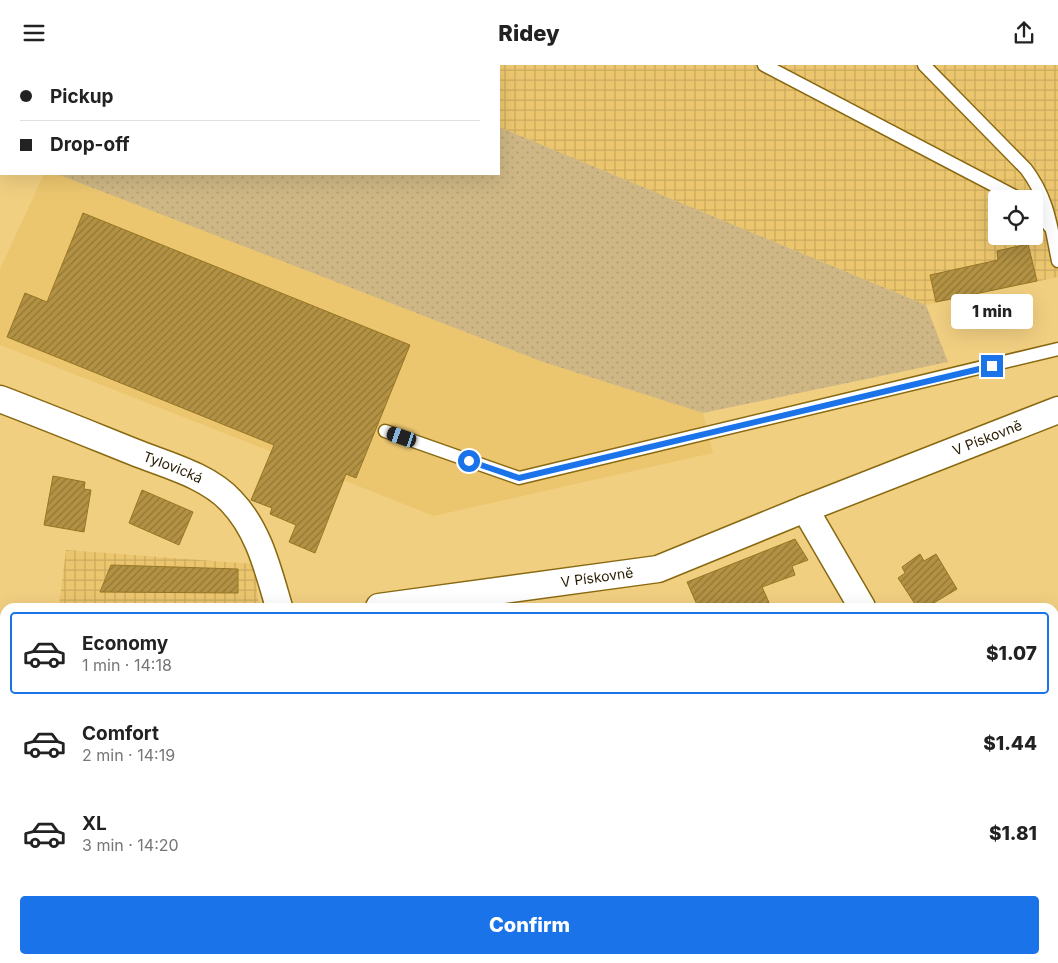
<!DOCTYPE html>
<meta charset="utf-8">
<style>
:root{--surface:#fff;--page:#f6f6f6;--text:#222;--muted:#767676;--line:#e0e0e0;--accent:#1a73e8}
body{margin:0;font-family:Inter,sans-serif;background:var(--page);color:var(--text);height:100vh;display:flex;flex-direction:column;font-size:19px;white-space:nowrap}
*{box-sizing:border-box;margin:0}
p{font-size:16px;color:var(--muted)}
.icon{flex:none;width:28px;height:28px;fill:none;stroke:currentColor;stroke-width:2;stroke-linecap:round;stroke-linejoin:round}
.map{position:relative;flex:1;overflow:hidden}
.sheet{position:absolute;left:0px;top:538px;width:1059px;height:361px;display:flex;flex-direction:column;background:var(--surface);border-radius:15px 15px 0 0;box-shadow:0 5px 20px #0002}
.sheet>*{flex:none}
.hud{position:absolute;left:0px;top:0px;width:500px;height:110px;box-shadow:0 5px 20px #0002;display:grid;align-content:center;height:110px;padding:0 20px;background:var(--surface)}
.tools{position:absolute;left:988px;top:125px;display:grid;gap:10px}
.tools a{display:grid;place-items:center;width:55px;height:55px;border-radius:5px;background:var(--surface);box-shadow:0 5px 20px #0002;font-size:25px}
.end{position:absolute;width:22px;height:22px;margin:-11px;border:6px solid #1a73e8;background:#fff;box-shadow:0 0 0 2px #fff}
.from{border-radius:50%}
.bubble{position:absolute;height:35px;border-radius:5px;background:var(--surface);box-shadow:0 5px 20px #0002;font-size:16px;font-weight:800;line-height:35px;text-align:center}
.car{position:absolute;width:15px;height:30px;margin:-15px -8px;border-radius:6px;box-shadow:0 0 4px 1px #0007;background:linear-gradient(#222 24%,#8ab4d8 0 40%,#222 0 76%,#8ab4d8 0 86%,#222 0)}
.hud b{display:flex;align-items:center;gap:18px;height:48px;font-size:19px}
.hud b+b{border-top:1px solid var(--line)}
.hud i{width:12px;height:12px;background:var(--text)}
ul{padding:9px 0 0;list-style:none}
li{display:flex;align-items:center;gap:15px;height:82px;margin:0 10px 8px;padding:0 10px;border:2px solid transparent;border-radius:5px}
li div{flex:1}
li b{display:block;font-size:19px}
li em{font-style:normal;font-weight:800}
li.on{border-color:var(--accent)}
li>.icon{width:45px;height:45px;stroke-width:1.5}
.primary-button{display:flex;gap:10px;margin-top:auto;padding:10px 20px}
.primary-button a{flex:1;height:58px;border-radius:5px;background:var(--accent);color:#fff;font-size:20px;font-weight:800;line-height:58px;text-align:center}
header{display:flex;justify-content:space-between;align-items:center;height:65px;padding:0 20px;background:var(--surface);font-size:22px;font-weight:800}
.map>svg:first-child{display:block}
.built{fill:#ecc66f}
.industrial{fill:url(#industrial-grid);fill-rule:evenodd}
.grass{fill:url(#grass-dots)}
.building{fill:url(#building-hatch);stroke:#967624}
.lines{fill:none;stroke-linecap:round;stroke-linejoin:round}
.service-casing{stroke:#886911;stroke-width:15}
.minor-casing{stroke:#886911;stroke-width:29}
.tertiary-casing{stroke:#886911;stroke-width:30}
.secondary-casing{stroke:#886911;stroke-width:30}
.service{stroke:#fff;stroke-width:12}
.minor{stroke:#fff;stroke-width:26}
.tertiary{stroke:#fff;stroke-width:28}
.secondary{stroke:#fff;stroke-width:28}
.route{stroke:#1a73e8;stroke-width:6}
.labels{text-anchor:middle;stroke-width:5;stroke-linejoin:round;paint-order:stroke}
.street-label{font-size:14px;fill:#281b00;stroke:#ffdc8e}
</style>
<header><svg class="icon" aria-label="menu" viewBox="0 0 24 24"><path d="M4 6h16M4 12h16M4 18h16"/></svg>Ridey<svg class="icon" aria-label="share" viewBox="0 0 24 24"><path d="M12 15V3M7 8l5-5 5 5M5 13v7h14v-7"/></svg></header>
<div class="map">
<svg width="1058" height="898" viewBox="0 0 1058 898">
<defs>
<pattern id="industrial-grid" width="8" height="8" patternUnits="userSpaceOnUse" patternTransform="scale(1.25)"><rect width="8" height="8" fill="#ecc66f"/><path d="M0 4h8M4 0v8" fill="none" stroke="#caaa5e"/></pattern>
<pattern id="grass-dots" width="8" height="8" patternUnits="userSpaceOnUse" patternTransform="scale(1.25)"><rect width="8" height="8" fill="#ceb784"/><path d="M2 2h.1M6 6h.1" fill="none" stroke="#b19d70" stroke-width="1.8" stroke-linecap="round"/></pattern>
<pattern id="building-hatch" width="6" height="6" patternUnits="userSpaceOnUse" patternTransform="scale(1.25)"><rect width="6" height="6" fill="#b39244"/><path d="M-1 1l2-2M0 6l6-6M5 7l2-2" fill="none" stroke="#927636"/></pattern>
</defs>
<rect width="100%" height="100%" fill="#f1cf81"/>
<path class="built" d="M44,109H57L85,119L543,297L703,348L713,388L434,451L0,280V204Z"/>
<g class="industrial">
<path d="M350,0H1058V212L926,240L499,62V1ZM996,134H1034V171H996Z"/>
<path d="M66,485L254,499L259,541L59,540Z"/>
<path d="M1058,851V898H982L989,894H1054V853Z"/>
</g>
<g class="grass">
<path d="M84,0H350L353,1H84Z"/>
<path d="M499,62L926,240L948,297L703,348L543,297L57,109H499Z"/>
<path d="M5,754V783L0,788V757Z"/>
<path d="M1058,865V898H1050L1047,894H1054V869Z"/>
<path d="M104,894H127L132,898H109Z"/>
</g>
<g class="building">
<path d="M83,148L410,280L356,413L346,409L315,488L289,477L296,460L270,449L272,443L251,435L274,380L7,272L25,228L47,237Z"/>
<path d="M1028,179L1037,216L936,237L930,210L998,195L997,186Z"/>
<path d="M53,411L85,417L84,424L91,425L84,467L44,460Z"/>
<path d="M142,425L193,447L179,480L129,458Z"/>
<path d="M795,474L808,495L792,501L795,510L762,522L771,542H698L687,517Z"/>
<path d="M920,489L924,496L936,489L957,524L927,542H917L898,513L905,508L902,502Z"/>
<path d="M111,500L238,504V528L100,527Z"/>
</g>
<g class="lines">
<g class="service-casing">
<g id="service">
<path d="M764,0L1020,134"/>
<path d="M924,0L1026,104C1048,133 1051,161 1058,196"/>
<path d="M1034,143L1050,162"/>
<path d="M385,366L519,413L1058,284"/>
</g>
</g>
<g class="minor-casing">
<g id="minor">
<path id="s1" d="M0,334C45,351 89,369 134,387C166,400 207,410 231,436C259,465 268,505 279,542"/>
<path d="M805,444L862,542"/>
<path id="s2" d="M379,542L658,504L805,444L1058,345"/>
<path d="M0,817L5,813"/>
</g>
</g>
<g class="tertiary-casing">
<g id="tertiary">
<path d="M0,584L5,588"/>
<path d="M334,894L336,898"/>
<path d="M363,894L367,898"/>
</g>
</g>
<g class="secondary-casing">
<g id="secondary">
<path d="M1054,605L1058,603"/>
<path d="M484,898L491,894"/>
</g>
</g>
<use href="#service" class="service"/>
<use href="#minor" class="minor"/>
<use href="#tertiary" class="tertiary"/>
<use href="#secondary" class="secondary"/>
</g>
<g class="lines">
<path class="route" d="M469,396L519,413L992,301"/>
</g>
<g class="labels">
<g class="street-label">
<text dy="5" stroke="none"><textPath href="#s2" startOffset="636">V Pískovně</textPath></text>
<text dy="5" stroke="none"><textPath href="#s1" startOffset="186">Tylovická</textPath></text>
<text dy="5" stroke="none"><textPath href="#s2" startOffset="220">V Pískovně</textPath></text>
</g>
</g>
</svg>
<div class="tools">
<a><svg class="icon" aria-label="locate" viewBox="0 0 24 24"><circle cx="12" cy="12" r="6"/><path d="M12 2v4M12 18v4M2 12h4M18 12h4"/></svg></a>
</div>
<i class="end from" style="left:469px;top:396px"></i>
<i class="end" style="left:992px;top:301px"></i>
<div class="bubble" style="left:951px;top:229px;width:82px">1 min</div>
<i class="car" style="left:402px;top:372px;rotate:289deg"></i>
<div class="hud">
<b><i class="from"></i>Pickup</b>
<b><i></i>Drop-off</b>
</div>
<section class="sheet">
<ul>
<li class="on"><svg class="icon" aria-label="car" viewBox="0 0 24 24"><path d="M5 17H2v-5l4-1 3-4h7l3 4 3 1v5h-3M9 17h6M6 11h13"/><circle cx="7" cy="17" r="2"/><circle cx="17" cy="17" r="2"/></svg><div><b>Economy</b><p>1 min · 14:18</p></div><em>$1.07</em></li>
<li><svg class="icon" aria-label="car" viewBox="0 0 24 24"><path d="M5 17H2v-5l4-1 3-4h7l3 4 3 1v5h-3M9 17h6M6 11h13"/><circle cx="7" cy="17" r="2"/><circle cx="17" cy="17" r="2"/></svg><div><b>Comfort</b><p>2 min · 14:19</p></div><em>$1.44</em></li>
<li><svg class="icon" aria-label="car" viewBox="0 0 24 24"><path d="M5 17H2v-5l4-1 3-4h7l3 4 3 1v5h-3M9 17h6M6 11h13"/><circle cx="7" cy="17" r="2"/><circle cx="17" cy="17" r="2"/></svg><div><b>XL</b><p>3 min · 14:20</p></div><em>$1.81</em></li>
</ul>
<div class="primary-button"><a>Confirm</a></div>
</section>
</div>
